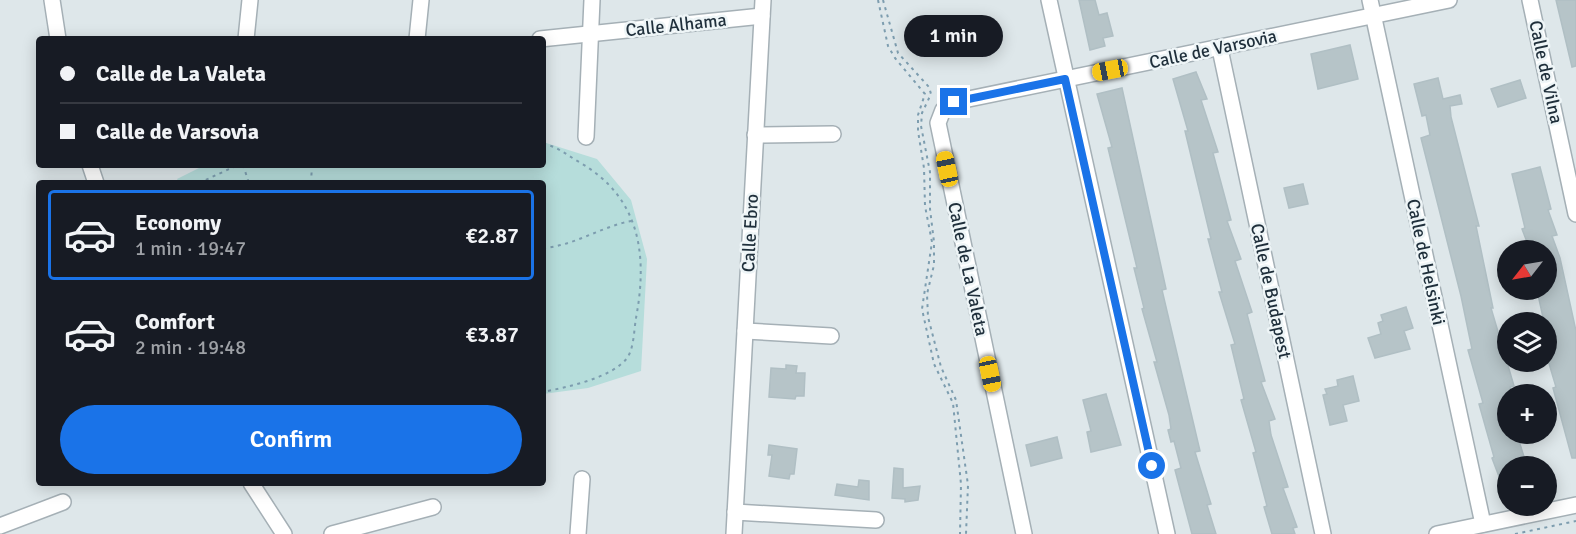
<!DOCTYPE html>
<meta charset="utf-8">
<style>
:root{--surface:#171b24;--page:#242831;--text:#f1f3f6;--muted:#9ea1a6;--line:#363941;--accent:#1a73e8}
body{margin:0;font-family:Signika,sans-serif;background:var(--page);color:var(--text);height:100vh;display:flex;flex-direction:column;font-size:22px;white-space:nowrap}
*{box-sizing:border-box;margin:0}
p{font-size:20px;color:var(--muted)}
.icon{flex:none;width:33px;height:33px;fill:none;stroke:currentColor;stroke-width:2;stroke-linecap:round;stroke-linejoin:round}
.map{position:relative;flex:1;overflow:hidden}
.details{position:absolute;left:36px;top:180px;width:510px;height:306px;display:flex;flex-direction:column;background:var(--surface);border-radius:6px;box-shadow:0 3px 15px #0003}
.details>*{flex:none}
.top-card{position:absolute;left:36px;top:36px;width:510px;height:132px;border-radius:6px;box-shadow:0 3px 15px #0003;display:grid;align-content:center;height:132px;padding:0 24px;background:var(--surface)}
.needle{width:39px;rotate:239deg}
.buttons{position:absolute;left:1497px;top:240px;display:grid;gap:12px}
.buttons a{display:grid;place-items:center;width:60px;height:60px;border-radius:50%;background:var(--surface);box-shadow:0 3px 15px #0003;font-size:30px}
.end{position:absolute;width:27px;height:27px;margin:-14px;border:8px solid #1a73e8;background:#fff;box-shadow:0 0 0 3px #fff}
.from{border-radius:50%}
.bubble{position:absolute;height:42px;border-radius:21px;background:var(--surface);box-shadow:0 3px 15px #0003;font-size:20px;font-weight:600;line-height:42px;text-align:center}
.car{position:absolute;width:18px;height:36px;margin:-18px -9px;border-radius:8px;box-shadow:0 0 4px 2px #0007;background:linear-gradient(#f5c518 24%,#345 0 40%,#f5c518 0 76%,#345 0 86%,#f5c518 0)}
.top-card b{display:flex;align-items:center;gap:21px;height:57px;font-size:22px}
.top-card b+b{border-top:2px solid var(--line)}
.top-card i{width:15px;height:15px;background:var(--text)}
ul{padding:10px 0 0;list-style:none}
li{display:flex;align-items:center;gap:18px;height:90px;margin:0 12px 9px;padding:0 12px;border:3px solid transparent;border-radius:6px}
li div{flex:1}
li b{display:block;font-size:22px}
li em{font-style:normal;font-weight:600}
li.selected{border-color:var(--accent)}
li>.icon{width:54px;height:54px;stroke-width:1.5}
.primary-button{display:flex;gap:12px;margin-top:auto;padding:12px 24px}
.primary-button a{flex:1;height:69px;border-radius:36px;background:var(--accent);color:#fff;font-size:24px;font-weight:600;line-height:69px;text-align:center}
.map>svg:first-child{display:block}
.green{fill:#b6dddb}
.building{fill:#b6c4c8;stroke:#b0bfc4;stroke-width:1.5}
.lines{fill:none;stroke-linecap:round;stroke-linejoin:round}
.street-casing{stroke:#a5b0b6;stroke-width:18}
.path{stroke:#7d9daf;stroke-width:2;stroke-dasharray:3 4.5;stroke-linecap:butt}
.street{stroke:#fff;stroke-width:15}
.route{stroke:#1a73e8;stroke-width:8}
.labels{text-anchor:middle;stroke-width:5;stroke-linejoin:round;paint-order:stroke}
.street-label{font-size:18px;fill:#1f2f3b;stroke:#eef5f7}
</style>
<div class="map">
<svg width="1576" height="534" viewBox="0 0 1576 534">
<rect width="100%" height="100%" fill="#dee7ea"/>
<path class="green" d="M543,142L597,159L631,200L647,259L641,371L588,388L543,394V183H179L177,179L205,165H543Z"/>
<g class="building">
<path d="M1079,0H1095L1099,15L1107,13L1113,36L1103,38L1105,46L1090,50Z"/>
<path d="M1556,0H1576V66L1572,67Z"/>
<path d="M1350,45L1358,79L1318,89L1311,54Z"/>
<path d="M1196,72L1207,99L1201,100L1218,152L1213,153L1231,220L1227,221L1241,259L1235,261L1252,312L1247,314L1265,381L1261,382L1275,419L1269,421L1271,435L1288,487L1283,488L1297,527L1293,528L1295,534H1272L1264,507L1267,506L1253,453L1256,452L1241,400L1244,399L1231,345L1235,344L1219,292H1222L1208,239H1211L1185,131H1188L1173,79Z"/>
<path d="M1438,78L1443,99L1460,95L1462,104L1450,106L1451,117L1479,226H1476L1493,308H1491L1514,386L1510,387L1512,394H1508V434H1536L1537,436L1519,441L1527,466H1508V500L1492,458L1494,457L1479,404L1483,403L1468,350L1472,349L1461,296L1421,138L1430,135L1426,115L1422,116L1414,84Z"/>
<path d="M1520,80L1526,98L1498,107L1491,89Z"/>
<path d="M1122,88L1166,289L1162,290L1200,451L1195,452L1211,504L1207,505L1216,534H1192L1175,470L1181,468L1174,441L1171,442L1168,430L1171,429L1169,415L1154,362H1157L1142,309L1144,308L1134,268H1137L1108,148L1112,147L1097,94Z"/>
<path d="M1540,167L1551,209L1548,210L1557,235L1552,236L1560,258L1576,331V458H1572L1553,388L1556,387L1548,360H1550L1546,347V322H1544L1537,290H1546V250H1530L1522,229L1525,228L1512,174Z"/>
<path d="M1303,184L1308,204L1289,208L1284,188Z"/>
<path d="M1406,307L1413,328L1404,331L1410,349L1375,358L1368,338L1381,334L1378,323L1383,321L1381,315Z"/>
<path d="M786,365L797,366L796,373H805L804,396H796L795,399L769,397L771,368L786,369Z"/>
<path d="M1353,376L1359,401L1343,405L1347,421L1330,425L1323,395L1327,394L1325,389L1338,386L1337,380Z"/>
<path d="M1106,394L1121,445L1091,452L1087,432L1091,431L1083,400Z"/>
<path d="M1057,437L1062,458L1031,466L1026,445Z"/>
<path d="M769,445L797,449L794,474H790L789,479L769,476L772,455H768Z"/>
<path d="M894,468L903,469V488L920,486L918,500L905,502V499L892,498Z"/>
<path d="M859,480L869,481V500L835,495L837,484L858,487Z"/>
</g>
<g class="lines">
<g class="street-casing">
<g id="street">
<path d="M52,0L58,39"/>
<path d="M1049,0L1167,534"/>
<path d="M1370,0L1483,524"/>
<path d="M1530,0L1576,214"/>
<path d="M246,39L250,0"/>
<path d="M417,39L421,0"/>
<path d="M540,39L762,16"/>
<path d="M1220,49L1323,534"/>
<path d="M755,135L833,134"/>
<path d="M586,137L592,0"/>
<path d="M90,165L96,183"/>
<path d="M745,331L831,336"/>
<path d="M251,483L284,534"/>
<path d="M735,512L876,520"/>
<path d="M0,526L63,502"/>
<path d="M332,534L433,507"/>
<path d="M578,534L582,479"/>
<path d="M734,534L763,0"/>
<path d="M1024,534L938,123L943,110L954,102L1449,0"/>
<path d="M1437,534L1576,505"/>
</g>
</g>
<g class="path">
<path d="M878,0L888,46L895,58L925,94L918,115V131L924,168L925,206L932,242L922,309L934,364L953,403L961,484L960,534"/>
<path d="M883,0L898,53L929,87L931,94L922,113L921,126L930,172V209L934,242V265L927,294L928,317L941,367L956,400L968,485L966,534"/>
<path d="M543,144C557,146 567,155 579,162C640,197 648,254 636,318C634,329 634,349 627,358C612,378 567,387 543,392"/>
<path d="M243,165L249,183"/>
<path d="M199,183L238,165"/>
<path d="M311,183L312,165"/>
<path d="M543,248C574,246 600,227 631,221"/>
<path d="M1515,534L1576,521"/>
</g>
<use href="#street" class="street"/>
</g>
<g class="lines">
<path class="route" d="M954,102L1065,79L1152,466"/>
</g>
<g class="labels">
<g class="street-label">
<text transform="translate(676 25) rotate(-6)" y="6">Calle Alhama</text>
<text transform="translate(1213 49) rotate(-12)" y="6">Calle de Varsovia</text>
<text transform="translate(1546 72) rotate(78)" y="6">Calle de Vilna</text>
<text transform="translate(750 233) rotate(-87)" y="6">Calle Ebro</text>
<text transform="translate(1426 262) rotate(78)" y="6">Calle de Helsinki</text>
<text transform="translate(968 269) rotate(78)" y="6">Calle de La Valeta</text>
<text transform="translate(1271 291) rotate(78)" y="6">Calle de Budapest</text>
</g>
</g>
</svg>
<div class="buttons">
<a><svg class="needle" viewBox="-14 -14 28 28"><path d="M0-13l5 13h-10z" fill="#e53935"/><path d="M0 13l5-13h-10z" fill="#9ea1a6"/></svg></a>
<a><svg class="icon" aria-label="layers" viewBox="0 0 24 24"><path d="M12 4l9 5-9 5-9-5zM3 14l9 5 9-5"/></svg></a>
<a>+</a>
<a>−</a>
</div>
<i class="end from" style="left:1152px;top:466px"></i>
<i class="end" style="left:954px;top:102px"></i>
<div class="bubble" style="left:904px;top:15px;width:99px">1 min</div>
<i class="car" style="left:1110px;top:70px;rotate:259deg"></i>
<i class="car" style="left:947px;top:169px;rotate:348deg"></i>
<i class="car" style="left:990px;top:374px;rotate:168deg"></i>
<div class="top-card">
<b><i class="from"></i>Calle de La Valeta</b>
<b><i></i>Calle de Varsovia</b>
</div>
<section class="details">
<ul>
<li class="selected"><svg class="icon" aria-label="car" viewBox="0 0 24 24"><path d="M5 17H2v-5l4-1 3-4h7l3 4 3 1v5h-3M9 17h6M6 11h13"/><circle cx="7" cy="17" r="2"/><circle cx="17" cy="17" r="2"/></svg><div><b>Economy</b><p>1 min · 19:47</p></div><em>€2.87</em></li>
<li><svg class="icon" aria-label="car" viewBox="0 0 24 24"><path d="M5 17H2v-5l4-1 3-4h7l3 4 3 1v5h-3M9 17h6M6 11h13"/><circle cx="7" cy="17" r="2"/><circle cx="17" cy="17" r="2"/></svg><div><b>Comfort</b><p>2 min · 19:48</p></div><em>€3.87</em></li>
</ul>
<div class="primary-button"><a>Confirm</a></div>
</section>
</div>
